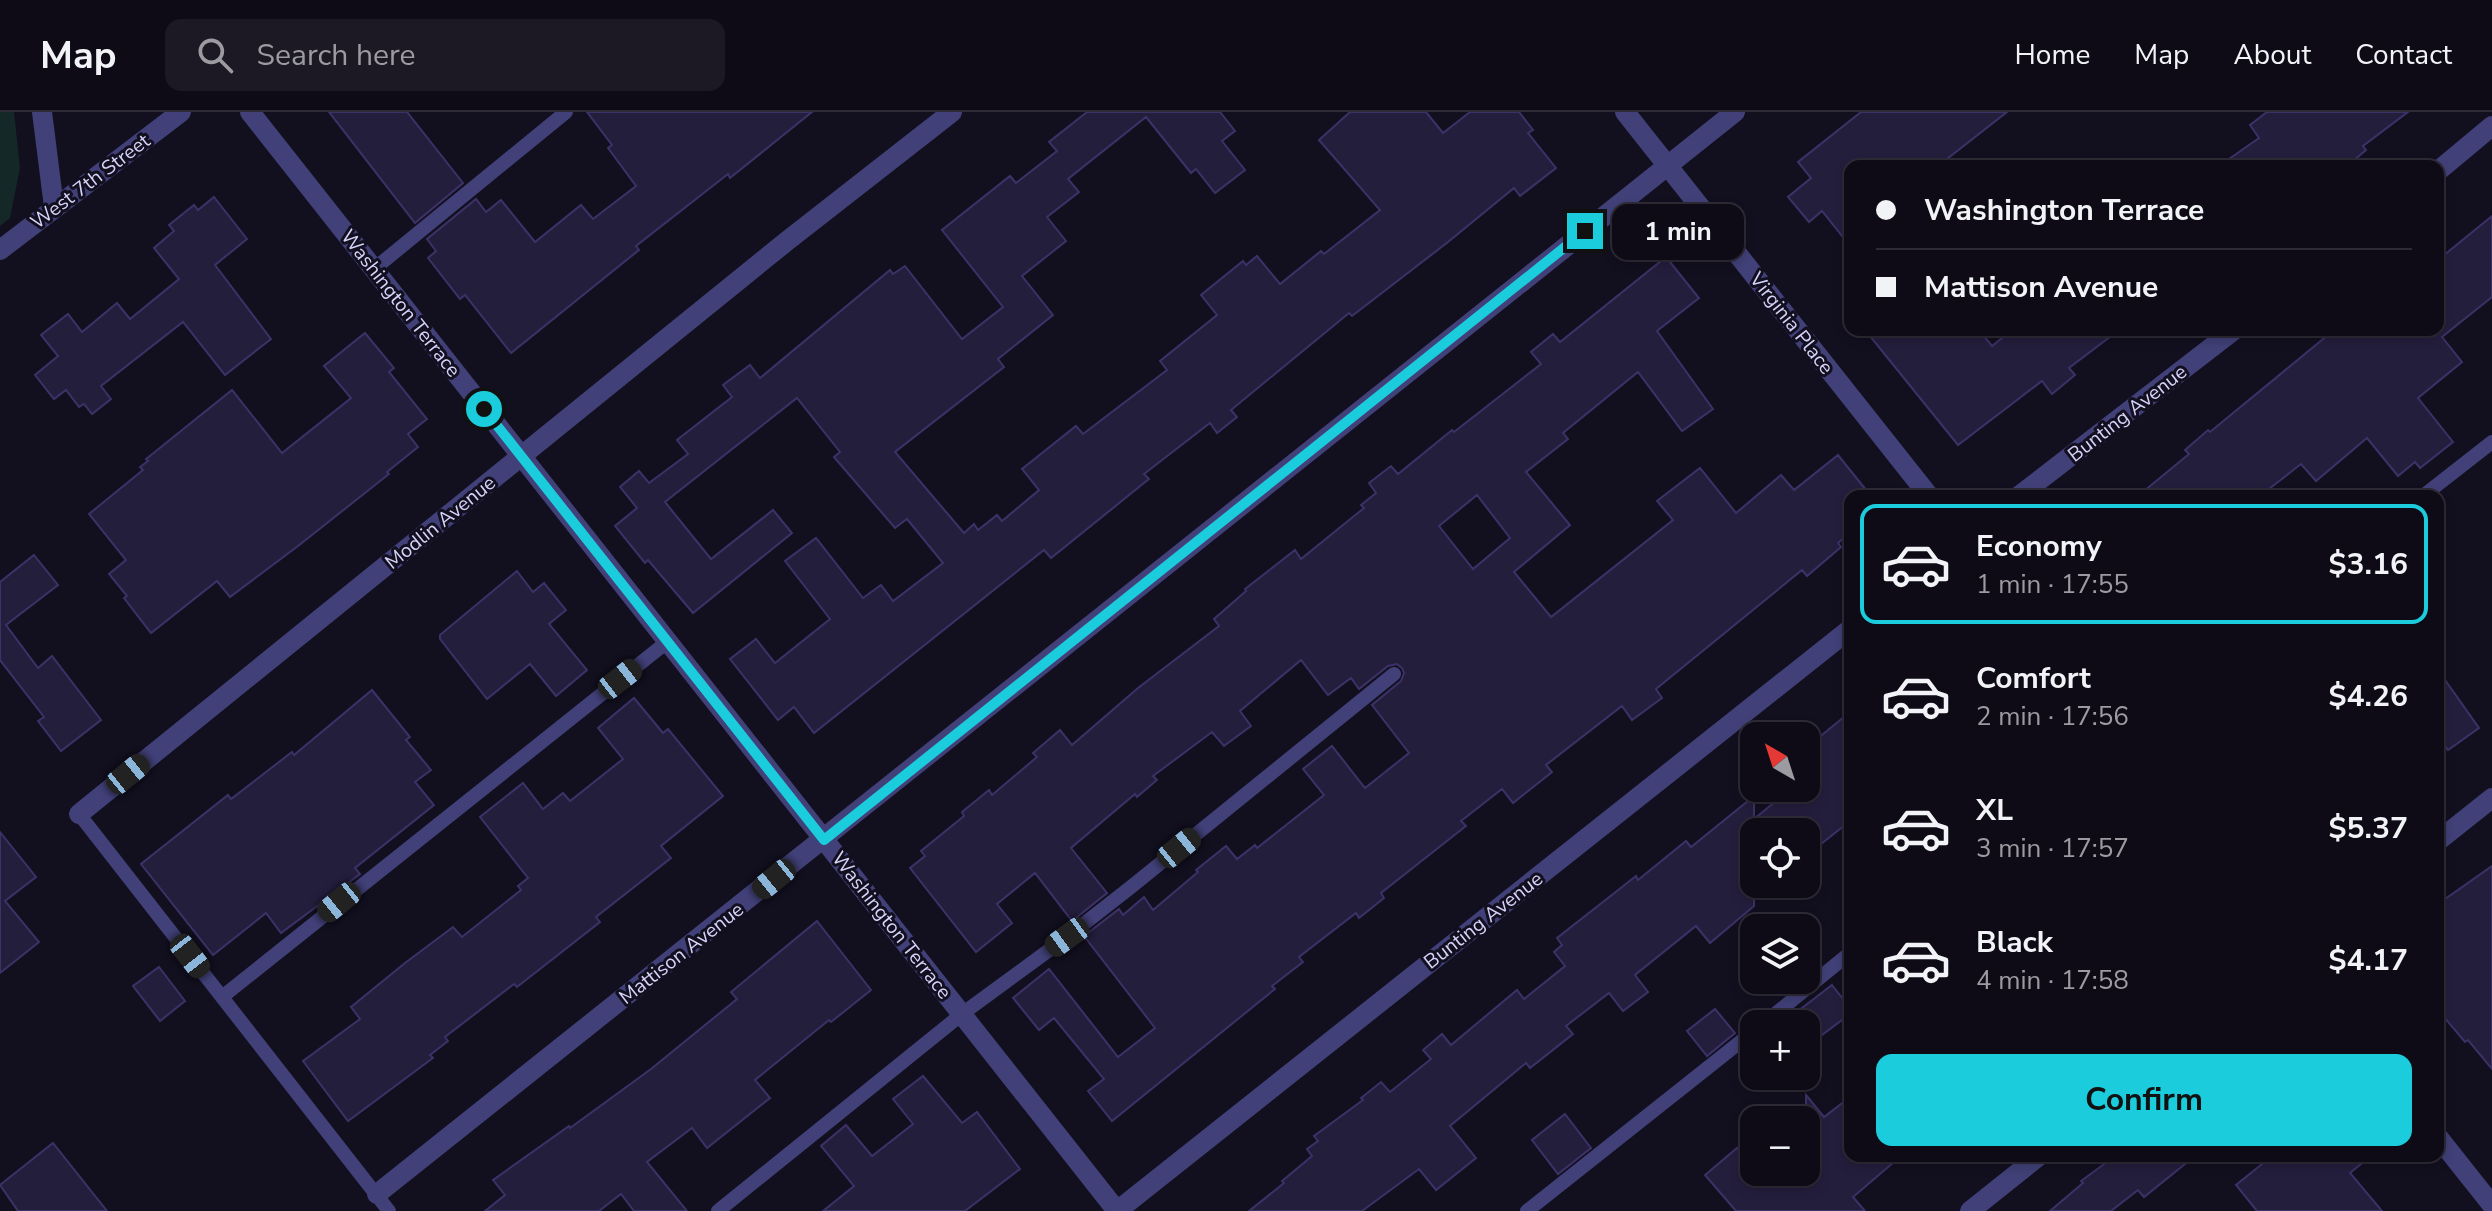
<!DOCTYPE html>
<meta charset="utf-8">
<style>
:root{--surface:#0e0b17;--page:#1c1924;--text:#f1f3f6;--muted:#9b9ba1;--line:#2e2b36;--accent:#1bccdd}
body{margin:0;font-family:"Nunito Sans",sans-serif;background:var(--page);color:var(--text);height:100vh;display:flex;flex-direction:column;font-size:30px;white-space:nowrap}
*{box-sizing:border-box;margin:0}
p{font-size:26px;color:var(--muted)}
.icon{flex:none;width:44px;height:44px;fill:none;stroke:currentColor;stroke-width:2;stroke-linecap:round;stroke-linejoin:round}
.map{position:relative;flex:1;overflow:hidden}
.sheet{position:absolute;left:1844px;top:378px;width:600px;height:672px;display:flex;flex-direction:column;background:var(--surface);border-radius:16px;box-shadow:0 4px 12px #0003,0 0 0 2px var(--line)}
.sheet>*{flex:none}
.banner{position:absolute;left:1844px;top:48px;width:600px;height:176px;border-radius:16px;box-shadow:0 4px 12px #0003,0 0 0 2px var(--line);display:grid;align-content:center;height:176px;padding:0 32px;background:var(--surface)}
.needle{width:52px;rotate:321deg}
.buttons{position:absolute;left:1740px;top:610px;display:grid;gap:16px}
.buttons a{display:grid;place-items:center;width:80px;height:80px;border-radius:16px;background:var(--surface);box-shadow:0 4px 12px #0003,0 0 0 2px var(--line);font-size:40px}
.end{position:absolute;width:36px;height:36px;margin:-18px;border:10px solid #1bccdd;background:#111;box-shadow:0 0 0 4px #111}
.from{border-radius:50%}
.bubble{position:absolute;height:56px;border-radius:16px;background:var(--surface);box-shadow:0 4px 12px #0003,0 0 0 2px var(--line);font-size:26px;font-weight:700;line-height:56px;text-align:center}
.car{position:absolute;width:24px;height:48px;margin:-24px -12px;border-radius:10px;box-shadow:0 0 6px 2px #0007;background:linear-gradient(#222 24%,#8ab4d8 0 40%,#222 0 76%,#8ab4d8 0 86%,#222 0)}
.banner b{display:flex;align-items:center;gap:28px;height:76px;font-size:30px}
.banner b+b{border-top:2px solid var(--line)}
.banner i{width:20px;height:20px;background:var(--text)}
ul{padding:14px 0 0;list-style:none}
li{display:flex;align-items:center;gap:24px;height:120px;margin:0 16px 12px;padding:0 16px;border:4px solid transparent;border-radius:16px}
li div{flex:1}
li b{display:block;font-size:30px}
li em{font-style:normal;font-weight:700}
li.active{border-color:var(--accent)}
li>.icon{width:72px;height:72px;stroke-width:1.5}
.button{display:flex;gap:16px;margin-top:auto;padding:16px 32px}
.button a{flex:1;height:92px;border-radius:16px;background:var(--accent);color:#111;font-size:32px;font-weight:700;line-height:92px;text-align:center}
header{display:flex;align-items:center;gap:48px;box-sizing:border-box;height:112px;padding:0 40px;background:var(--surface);border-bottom:2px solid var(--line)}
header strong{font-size:38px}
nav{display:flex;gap:44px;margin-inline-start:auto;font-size:28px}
.search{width:560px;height:72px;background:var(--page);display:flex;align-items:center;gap:20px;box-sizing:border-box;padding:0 28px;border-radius:16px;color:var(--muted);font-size:30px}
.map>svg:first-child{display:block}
.green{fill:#132827}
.building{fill:#241e3d;stroke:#3c3267;stroke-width:2;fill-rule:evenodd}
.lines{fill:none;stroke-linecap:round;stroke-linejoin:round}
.lane{stroke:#414078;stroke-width:14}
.street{stroke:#414078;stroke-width:20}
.route{stroke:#1bccdd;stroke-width:10}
.labels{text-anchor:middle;stroke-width:6;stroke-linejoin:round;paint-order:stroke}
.street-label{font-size:20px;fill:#d6d2f9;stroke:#120f1f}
</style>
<header>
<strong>Map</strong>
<div class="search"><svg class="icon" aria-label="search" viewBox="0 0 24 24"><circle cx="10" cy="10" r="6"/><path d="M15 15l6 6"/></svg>Search here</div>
<nav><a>Home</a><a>Map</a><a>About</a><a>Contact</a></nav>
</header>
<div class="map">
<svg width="2492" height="1099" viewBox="0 0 2492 1099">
<rect width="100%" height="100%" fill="#120f1f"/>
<path class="green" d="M0,0H14L20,56L10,106L0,114Z"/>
<g class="building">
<path d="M329,0H407L463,71L415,111Z"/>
<path d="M587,0H812L730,66L728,62L636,134L639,138L511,241L465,183L460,187L428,146L436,139L427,127L476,87L486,100L501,88L535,130L581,93L593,107L636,74L608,36L612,33Z"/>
<path d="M1087,0H1220L1235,19L1222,29L1245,58L1215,81L1196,57L1191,61L1146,5L1068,67L1079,80L1047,105L1066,129L1022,164L1053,203L998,247L1004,255L895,340L964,421L974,412L978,418L997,403L1002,409L1039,378L1022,357L1076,314L1083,322L1167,258L1160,249L1217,203L1201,183L1243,149L1246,153L1257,144L1280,172L1321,139L1324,142L1380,98L1319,28L1350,0H1426L1443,21L1470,0H1519L1533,18L1528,21L1556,56L1520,84L1514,76L1448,130L1352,204L1349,201L1231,298L1237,305L1217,321L1210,311L1144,362L1149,367L1051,446L1044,438L814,621L794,595L778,608L730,547L756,527L775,551L830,507L785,449L816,426L863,486L881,473L893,489L943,451L907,407L895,416L834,345L840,340L797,286L665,390L711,447L773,398L792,421L693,501L648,448L645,451L615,414L637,396L620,375L639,359L649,371L688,342L677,328L732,285L723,273L750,253L760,266L890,158L893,162L905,154L962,227L1003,195L942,118L1010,64L1016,71L1057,39L1049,30Z"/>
<path d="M1861,0H2007L1938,54H1850V134L1822,99L1809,110L1788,85L1811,66L1798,50Z"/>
<path d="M2267,0H2408L2363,34L2366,38L2347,54H2219L2259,26L2250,13Z"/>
<path d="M214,85L247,127L215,153L271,227L225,263L183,210L101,274L111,287L92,302L84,292L79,295L66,278L54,287L35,263L58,244L41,223L68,202L82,220L117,191L130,207L179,167L154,136L174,119L169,113L194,93L198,98Z"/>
<path d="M2492,104V185L2442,225L2462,250L2418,286L2453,330L2420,356L2415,350L2398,364L2367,326L2316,369L2301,352L2260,384H2138L2189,342L2185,338L2208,318L2210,320L2334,218H2436L2438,220V148Z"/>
<path d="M1666,145L1699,186L1657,219L1713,297L1682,319L1638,260L1563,321L1568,327L1526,360L1570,413L1514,460L1551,505L1673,408L1657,389L1700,356L1736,401L1781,363L1794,378L1838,343L1871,384H1850V421L1838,431L1841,435L1807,464L1802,458L1656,577L1662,586L1632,608L1622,594L1546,653L1552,660L1513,691L1502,677L1461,709L1466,714L1381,781L1384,786L1359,806L1356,801L1299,845L1303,850L1272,874L1275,877L1112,1009L1088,979L1104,967L1054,906L1039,918L1013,886L1049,857L1118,945L1155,916L1084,824L1119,797L1123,803L1144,785L1153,798L1198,760L1196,758L1226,734L1237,747L1255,733L1257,736L1324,683L1303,657L1332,634L1365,676L1409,641L1372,593L1401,569L1404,561L1402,556L1397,552L1388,554L1359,577L1351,566L1328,583L1301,548L1240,599L1251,614L1224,634L1212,620L1153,664L1157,668L1137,685L1135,682L1071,736L1107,781L1072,809L1035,761L997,792L1012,811L976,840L910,756L925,744L921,739L964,704L962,700L989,678L992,683L1037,645L1033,641L1060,618L1072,633L1138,576L1219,514L1214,507L1246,479L1245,477L1295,438L1301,447L1364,396L1361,393L1376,381L1369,371L1391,354L1398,362L1452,318L1454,320L1541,252L1531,240L1553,222L1560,230ZM1477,383L1510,426L1473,457L1439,414Z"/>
<path d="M1865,218H1979L1992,234L2012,218H2119L2069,256L2075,263L2052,282L2042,269L1958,333Z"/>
<path d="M365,221L394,256L389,260L427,307L408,322L418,335L387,360L389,362L298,434L230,485L217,469L151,521L124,486L127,484L109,462L126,448L89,402L143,358L140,355L148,349L146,347L232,278L282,341L351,286L324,254Z"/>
<path d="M34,443L58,473L6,513L38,556L52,544L101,608L61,639L38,609L44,605L0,548V470Z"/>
<path d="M517,459L533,480L544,471L566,498L549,512L587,558L556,584L530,552L487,587L440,527V523Z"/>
<path d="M2438,558L2479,616L2448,638L2438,624Z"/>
<path d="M372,578L410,625L406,628L431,658L415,670L434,693L355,756L360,762L281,821L266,801L213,843L141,752L228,683L231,687L292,640L294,643Z"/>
<path d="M634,586L663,621L668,617L723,684L661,734L671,746L596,805L600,810L517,875L514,872L445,925L448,929L430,943L433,946L348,1009L303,949L360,907L351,895L405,851L453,815L462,825L521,778L518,774L528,766L480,705L523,671L543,697L563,681L570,689L623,647L598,616Z"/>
<path d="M1850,600V709L1806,744V720H1754V794L1710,831L1696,814L1635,863L1648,880L1623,899L1609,881L1566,914L1573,922L1530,956L1526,951L1450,1014L1476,1046L1436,1078L1419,1057L1362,1099H1249L1284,1071L1282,1069L1312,1044L1307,1037L1318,1029L1314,1024L1363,988L1361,986L1381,970L1390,980L1431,947L1423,938L1442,922L1451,933L1517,878L1524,887L1565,854L1554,840L1562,833L1557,826L1636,764L1638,768L1686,729L1691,735L1754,684V707L1792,676H1806V636Z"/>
<path d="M0,720L36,765L5,789L39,830L0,861Z"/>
<path d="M2492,754V957L2468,928L2465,930L2438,898V792Z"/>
<path d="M817,809L871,878L831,910L829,908L755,968L770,986L707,1036L692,1016L647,1050L687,1099H634L621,1082L599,1099H485L505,1083L493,1068L569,1014L570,1016L651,957L737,887L731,880Z"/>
<path d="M159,855L185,889L160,909L133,874Z"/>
<path d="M1832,873L1850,896V902L1806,935V912H1781Z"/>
<path d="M1715,897L1735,921L1707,944L1687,919Z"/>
<path d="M923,964L962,1011L977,1000L1020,1057L965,1099H823L854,1074L821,1034L846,1013L872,1044L913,1012L893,987Z"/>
<path d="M1806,983L1824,1005L1850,985V1044H1901L1853,1085L1865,1099H1736L1705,1063L1737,1036L1754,1055V1060H1806Z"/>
<path d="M1565,1002L1591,1036L1558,1062L1532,1028Z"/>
<path d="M53,1031L107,1099H18L0,1073Z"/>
<path d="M2115,1044H2195L2144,1085L2138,1078L2111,1099H2050L2083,1071L2081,1069Z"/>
<path d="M2272,1044H2371L2350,1061L2382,1099H2257L2236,1073Z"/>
</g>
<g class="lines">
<g class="lane">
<path d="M374,157L566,0"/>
<path d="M2423,384L2492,330"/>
<path d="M79,702L389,1099"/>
<path d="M222,885L667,530"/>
<path d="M1763,912L1850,841"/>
<path d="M718,1099L962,902L1067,825L1131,775L1394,562"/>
<path d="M1527,1099L1754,919"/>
</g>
<g class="street">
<path d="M42,0L54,95"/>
<path d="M250,0L1117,1099"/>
<path d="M1625,0L1929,384"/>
<path d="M2438,59L2492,14"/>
<path d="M0,138L181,0"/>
<path d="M2019,384L2234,218"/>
<path d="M79,702L787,129L952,0"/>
<path d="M2438,729L2492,686"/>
<path d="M2438,1025L2492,1093"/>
<path d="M377,1082L1735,0"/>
<path d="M1117,1099L1850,517"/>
<path d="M1970,1099L2039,1044"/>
</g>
</g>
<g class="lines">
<path class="route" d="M484,297L824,728L1585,119"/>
</g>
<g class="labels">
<g class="street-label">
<text transform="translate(90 69) rotate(-37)" y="7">West 7th Street</text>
<text transform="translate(401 191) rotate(52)" y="7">Washington Terrace</text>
<text transform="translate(1792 211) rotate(52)" y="7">Virginia Place</text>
<text transform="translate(2127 301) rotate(-38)" y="7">Bunting Avenue</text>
<text transform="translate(440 410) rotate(-39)" y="7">Modlin Avenue</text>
<text transform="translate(1483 808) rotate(-38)" y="7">Bunting Avenue</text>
<text transform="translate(892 813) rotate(52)" y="7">Washington Terrace</text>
<text transform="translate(681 841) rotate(-38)" y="7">Mattison Avenue</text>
</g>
</g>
</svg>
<div class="buttons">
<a><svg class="needle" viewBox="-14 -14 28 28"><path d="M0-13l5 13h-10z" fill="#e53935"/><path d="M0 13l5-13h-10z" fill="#9b9ba1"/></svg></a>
<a><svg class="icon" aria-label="locate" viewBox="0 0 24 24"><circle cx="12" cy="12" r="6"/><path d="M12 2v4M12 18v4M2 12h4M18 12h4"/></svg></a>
<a><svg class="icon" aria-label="layers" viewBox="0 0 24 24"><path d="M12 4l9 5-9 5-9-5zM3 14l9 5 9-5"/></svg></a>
<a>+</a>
<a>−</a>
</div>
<i class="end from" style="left:484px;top:297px"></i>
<i class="end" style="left:1585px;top:119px"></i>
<div class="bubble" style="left:1612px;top:92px;width:132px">1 min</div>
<i class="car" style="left:620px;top:567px;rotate:52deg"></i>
<i class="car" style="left:128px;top:662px;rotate:51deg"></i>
<i class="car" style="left:1179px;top:736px;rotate:51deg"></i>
<i class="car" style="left:774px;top:767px;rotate:231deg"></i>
<i class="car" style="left:339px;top:790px;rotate:231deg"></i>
<i class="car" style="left:1067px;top:825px;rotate:234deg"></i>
<i class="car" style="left:190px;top:844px;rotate:142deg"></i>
<div class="banner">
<b><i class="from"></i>Washington Terrace</b>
<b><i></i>Mattison Avenue</b>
</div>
<section class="sheet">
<ul>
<li class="active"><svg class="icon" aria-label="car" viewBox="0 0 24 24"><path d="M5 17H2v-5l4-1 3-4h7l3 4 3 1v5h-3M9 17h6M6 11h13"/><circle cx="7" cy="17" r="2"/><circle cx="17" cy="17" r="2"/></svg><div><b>Economy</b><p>1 min · 17:55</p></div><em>$3.16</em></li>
<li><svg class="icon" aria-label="car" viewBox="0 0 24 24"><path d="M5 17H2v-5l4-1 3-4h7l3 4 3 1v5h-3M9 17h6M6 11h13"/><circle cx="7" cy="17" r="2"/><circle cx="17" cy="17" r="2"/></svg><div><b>Comfort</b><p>2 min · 17:56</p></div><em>$4.26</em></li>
<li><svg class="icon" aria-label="car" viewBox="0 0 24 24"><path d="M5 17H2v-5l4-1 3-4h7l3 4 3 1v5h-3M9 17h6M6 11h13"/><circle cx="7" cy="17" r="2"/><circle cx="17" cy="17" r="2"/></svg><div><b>XL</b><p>3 min · 17:57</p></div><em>$5.37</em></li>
<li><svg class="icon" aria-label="car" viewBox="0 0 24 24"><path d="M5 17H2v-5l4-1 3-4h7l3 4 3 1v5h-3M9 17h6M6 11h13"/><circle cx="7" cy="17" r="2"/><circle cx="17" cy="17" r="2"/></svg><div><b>Black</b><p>4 min · 17:58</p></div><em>$4.17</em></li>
</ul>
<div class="button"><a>Confirm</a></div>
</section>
</div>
